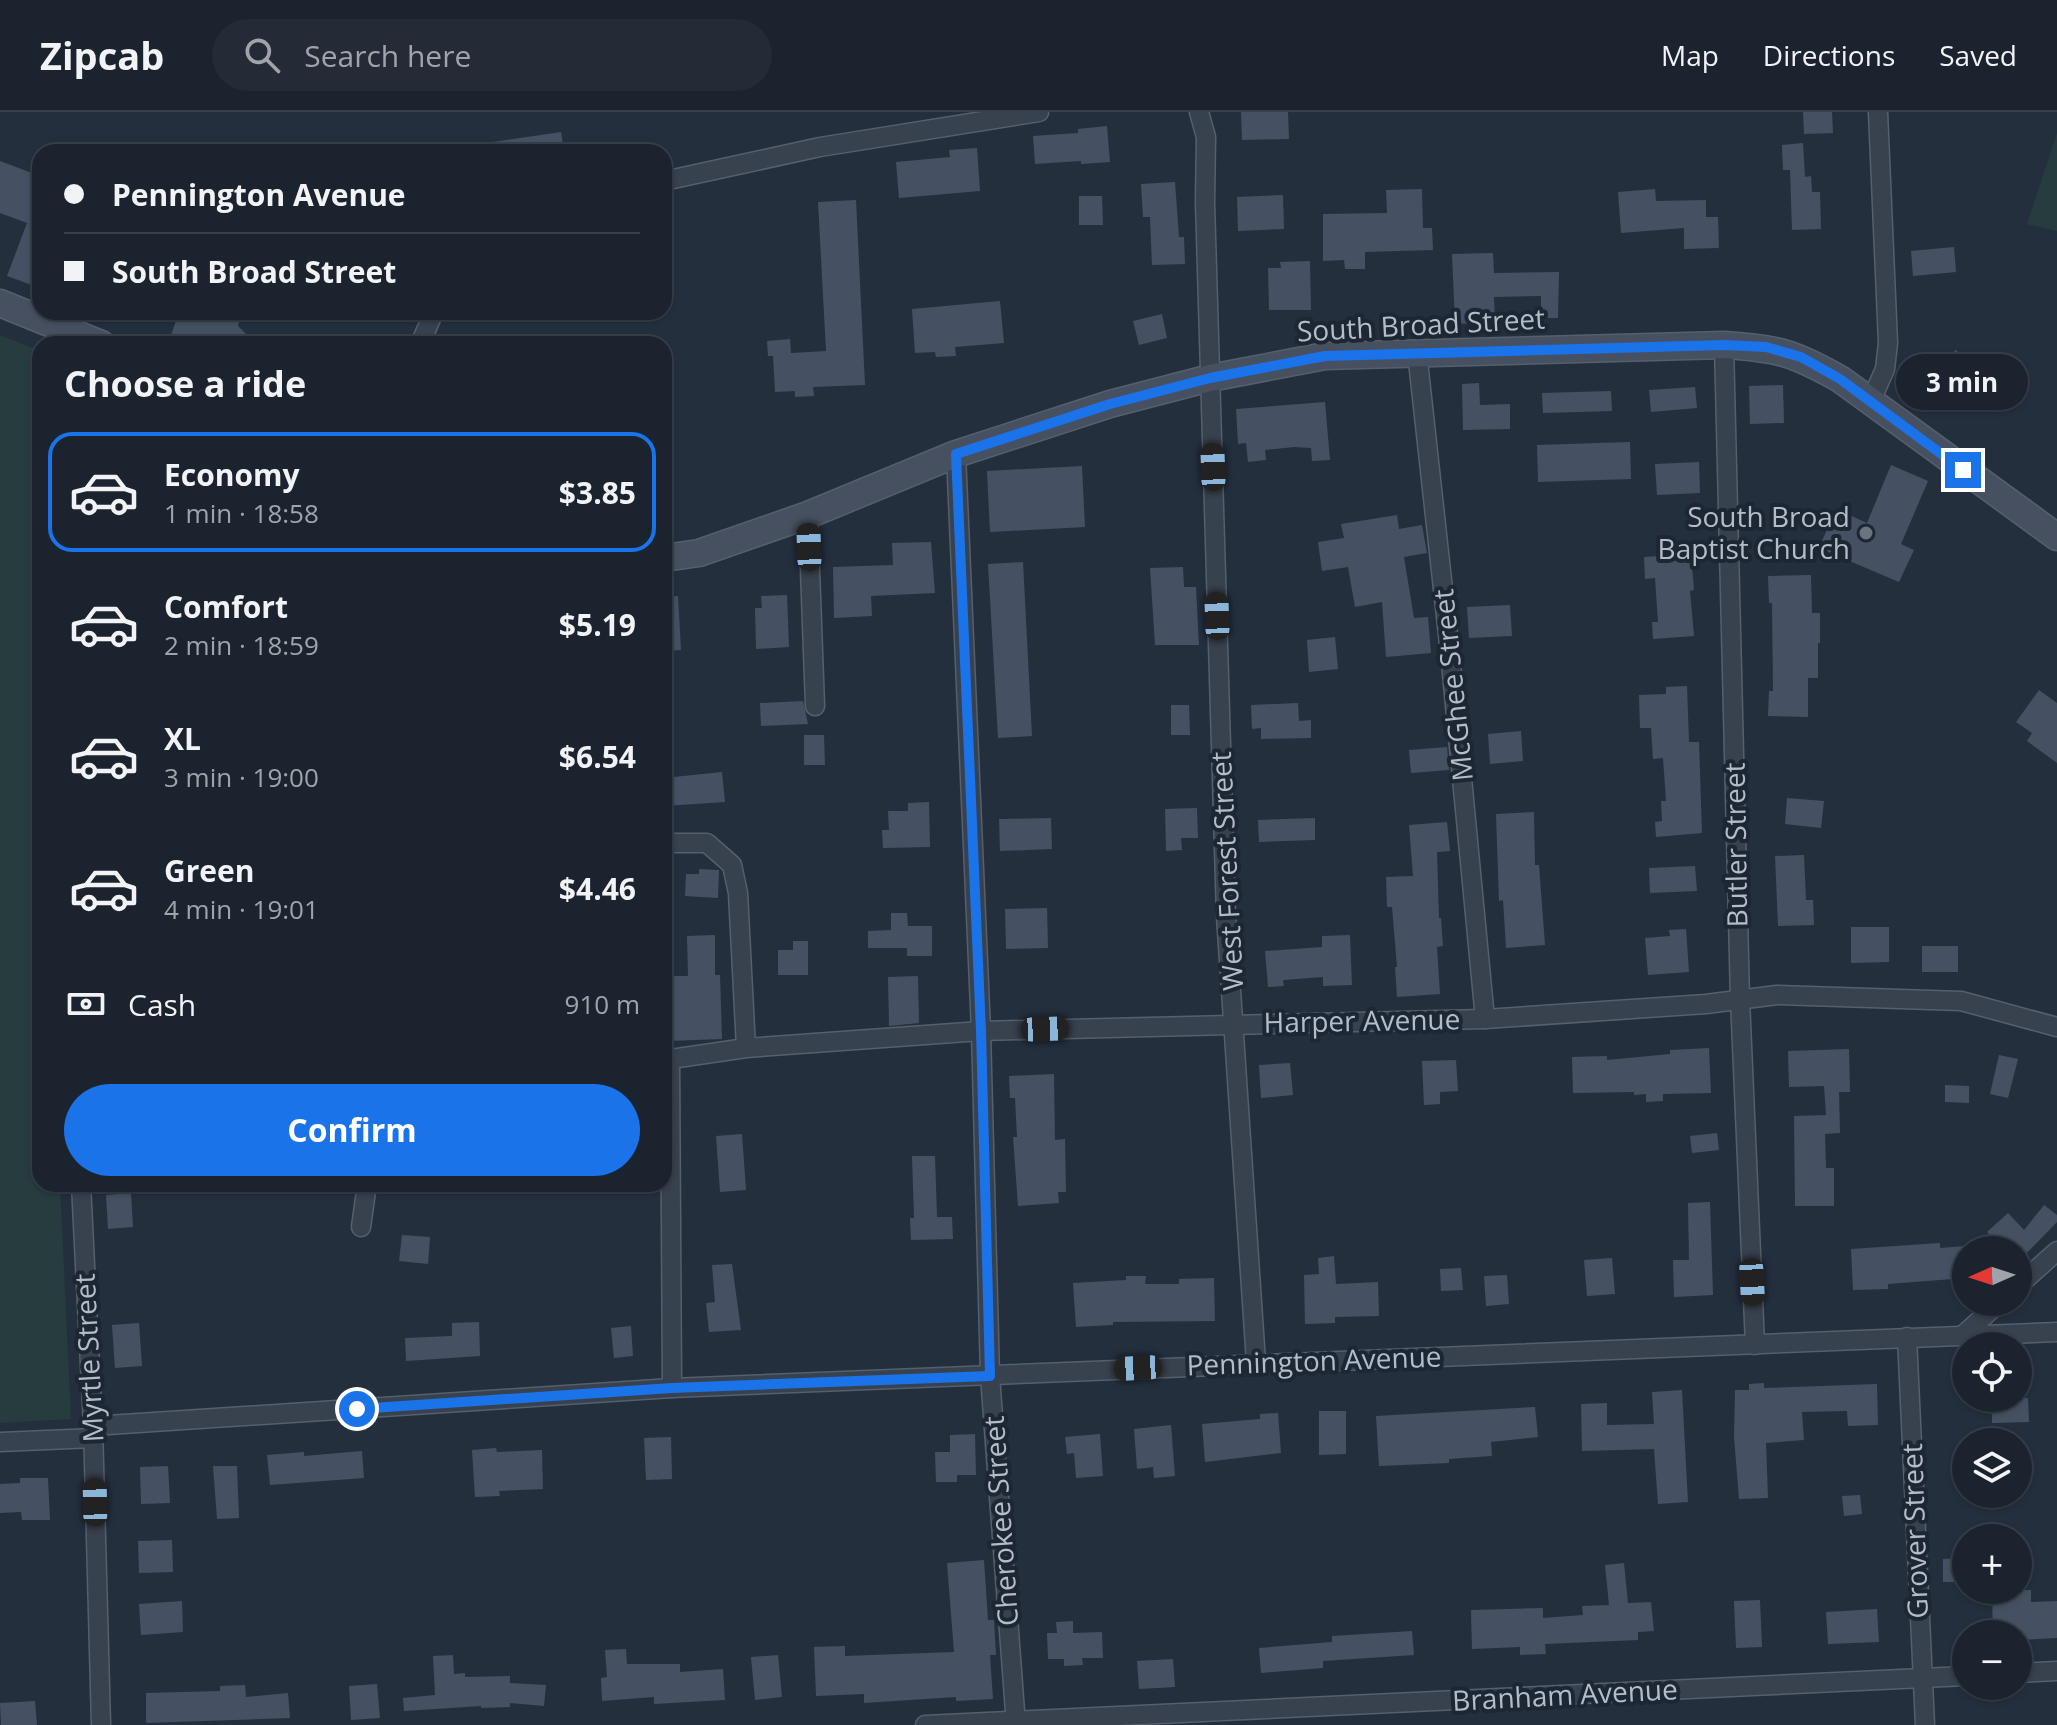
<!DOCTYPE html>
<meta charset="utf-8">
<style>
:root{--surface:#1b232e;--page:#242b36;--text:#f1f3f6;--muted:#a0a4aa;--line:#39404a;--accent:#1a73e8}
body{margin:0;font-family:"Open Sans",sans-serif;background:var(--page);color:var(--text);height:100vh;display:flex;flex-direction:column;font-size:30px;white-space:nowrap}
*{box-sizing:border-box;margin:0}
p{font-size:26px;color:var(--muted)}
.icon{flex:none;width:44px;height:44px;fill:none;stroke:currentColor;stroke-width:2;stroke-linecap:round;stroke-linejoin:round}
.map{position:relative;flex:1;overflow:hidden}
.drawer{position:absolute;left:32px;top:224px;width:640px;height:856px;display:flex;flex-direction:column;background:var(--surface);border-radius:24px;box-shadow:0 2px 6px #0004,0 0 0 2px var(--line)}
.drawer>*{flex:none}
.top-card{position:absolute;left:32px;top:32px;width:640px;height:176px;border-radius:24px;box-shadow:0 2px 6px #0004,0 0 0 2px var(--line);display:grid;align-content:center;height:176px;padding:0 32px;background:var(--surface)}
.needle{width:52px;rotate:267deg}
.fabs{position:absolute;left:1952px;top:1124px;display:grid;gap:16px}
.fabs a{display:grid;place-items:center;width:80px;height:80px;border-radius:50%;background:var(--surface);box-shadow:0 2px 6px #0004,0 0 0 2px var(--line);font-size:40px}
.end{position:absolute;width:36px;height:36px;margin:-18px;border:10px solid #1a73e8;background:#fff;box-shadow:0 0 0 4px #fff}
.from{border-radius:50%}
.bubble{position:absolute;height:56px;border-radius:28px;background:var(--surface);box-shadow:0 2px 6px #0004,0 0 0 2px var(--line);font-size:26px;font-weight:700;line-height:56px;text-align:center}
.car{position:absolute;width:24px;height:48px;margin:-24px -12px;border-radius:10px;box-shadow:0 0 6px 2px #0007;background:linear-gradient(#222 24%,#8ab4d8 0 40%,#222 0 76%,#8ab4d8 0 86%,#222 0)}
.top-card b{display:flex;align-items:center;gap:28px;height:76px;font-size:30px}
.top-card b+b{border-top:2px solid var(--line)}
.top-card i{width:20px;height:20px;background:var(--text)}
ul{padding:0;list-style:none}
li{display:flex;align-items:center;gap:24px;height:120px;margin:0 16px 12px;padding:0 16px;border:4px solid transparent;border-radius:24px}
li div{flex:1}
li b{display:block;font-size:30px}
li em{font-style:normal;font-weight:700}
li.on{border-color:var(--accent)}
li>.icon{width:72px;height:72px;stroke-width:1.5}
h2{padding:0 32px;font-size:36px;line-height:96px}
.pay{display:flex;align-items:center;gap:20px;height:88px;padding:0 32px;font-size:30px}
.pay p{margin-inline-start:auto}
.button{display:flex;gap:16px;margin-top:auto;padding:16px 32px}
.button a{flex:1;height:92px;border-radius:48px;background:var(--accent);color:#fff;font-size:32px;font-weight:700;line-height:92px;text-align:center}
header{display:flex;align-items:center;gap:48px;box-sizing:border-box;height:112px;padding:0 40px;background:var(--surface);border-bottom:2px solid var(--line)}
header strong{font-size:38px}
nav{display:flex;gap:44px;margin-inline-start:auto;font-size:28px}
.search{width:560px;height:72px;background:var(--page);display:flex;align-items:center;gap:20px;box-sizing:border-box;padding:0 28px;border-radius:44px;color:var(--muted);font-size:30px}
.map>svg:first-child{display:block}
.green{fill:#263c3f}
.building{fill:#455162}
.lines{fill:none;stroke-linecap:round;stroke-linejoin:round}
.street-casing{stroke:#565f6c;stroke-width:21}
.secondary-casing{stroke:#565f6c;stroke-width:29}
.street{stroke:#38414e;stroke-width:18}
.secondary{stroke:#465061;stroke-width:26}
.route{stroke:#1a73e8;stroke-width:10}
.worship-dot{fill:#6b7280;stroke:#1d2633;stroke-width:3}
.labels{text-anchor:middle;stroke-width:8;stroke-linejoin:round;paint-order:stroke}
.street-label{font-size:28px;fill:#b4bcc9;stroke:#1d2633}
.poi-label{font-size:28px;fill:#b4bcc9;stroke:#1d2633;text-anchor:end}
</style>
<header>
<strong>Zipcab</strong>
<div class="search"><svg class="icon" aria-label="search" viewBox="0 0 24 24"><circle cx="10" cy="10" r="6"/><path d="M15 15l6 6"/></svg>Search here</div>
<nav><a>Map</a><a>Directions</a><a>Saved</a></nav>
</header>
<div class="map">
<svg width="2057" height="1613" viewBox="0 0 2057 1613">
<rect width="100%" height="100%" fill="#242f3e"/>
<g class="green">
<path d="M2057,21V119L2027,112Z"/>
<path d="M0,223L40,239V1072H60L71,1307L0,1311Z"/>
</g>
<g class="building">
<path d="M1241,0H1288L1289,27L1242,28Z"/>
<path d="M1803,0H1832L1833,21L1804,22Z"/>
<path d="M1107,14L1110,50L1081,52V49L1035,52L1033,24L1078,21V17Z"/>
<path d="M561,20L564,40H487L486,31Z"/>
<path d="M1803,31L1805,65L1811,64L1812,80H1820L1821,117L1792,118L1790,58H1783L1782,33Z"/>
<path d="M977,36L980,79L899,86L896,50L950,45L949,38Z"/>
<path d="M0,49L40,64V176L7,164L27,111L0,101Z"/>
<path d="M1175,70L1179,125H1184L1185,152L1152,153L1150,105H1143L1141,72Z"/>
<path d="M1422,77L1423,116H1432L1433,138L1365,140V157H1345L1344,148L1323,149V102L1387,101L1386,78Z"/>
<path d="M1655,77L1656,89L1706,88V105H1718L1719,136L1684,137V116L1621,121L1618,80Z"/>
<path d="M1283,83L1284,117L1238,119L1237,85Z"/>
<path d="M1079,84H1102L1103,113H1079Z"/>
<path d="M856,88L865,273L813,275L814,284L795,285V279L775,280L773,244H768L767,229L790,227L791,241L826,239L818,90Z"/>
<path d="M1954,135L1956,160L1913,164L1911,139Z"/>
<path d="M1493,141L1494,161L1559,160L1558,206H1541V184L1494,185L1495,210L1455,212L1452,142Z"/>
<path d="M1310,149L1311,198H1269L1268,156H1281L1280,150Z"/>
<path d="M1000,189L1004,231L955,235L956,244L936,245L935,240L915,241L912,197Z"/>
<path d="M179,200H242L238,214L256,232H168Z"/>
<path d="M1162,202L1167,226L1139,233L1133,209Z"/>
<path d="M1956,238L1974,259L1948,281L1930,259Z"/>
<path d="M1479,271L1480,293L1510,292V317L1463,318L1462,272Z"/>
<path d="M1783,273L1784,311L1750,312L1749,274Z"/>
<path d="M1695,275L1697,296L1651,300L1649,278Z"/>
<path d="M1611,279L1612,299L1543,301L1542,281Z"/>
<path d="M1325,290L1330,348L1312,349L1311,336L1294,335L1265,338L1266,348L1248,350L1246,331L1238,332L1236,297Z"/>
<path d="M1630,330L1631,367L1538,370L1537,333Z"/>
<path d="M1699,350L1700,381L1657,383L1655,352Z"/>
<path d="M1891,353L1928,369L1901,432L1914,438L1899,470L1819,436L1836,397L1867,411Z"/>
<path d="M1082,354L1085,415L990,420L987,359Z"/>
<path d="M1397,403L1399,417L1422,413L1427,441L1404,445L1414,506L1428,505L1431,541L1386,545L1382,490L1355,495L1348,455L1322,459L1318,430L1344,426L1341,412Z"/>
<path d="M931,430L935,481L871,484L872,504L834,506L833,455L893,453L892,431Z"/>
<path d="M1691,442L1694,478L1690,479L1694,524L1653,527L1652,510H1658L1655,466L1645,467L1644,445Z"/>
<path d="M1023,450L1032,624L998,626L988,452Z"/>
<path d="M1183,455L1184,475H1196L1199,533H1155L1150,456Z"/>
<path d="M1811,463L1812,501H1820V531H1818V566H1808V605L1768,604L1769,579H1773L1772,491H1769L1768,464Z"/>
<path d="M787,483L789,535L756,537L755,496H762L761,484Z"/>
<path d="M678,484L681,538L664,539V485Z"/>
<path d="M1510,493L1512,524L1469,526L1467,495Z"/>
<path d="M1335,525L1338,557L1309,560L1307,528Z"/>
<path d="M1687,574L1689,630H1699L1702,721L1656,725L1655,710L1662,709L1661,689H1666L1663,646L1653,647L1651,616H1640L1639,583L1666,582V575Z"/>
<path d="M2039,578L2057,591V651L2027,629L2032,621L2016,610Z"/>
<path d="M803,589L808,612L761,614L760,591Z"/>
<path d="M1298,591L1299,609L1311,608V626L1261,627V616L1252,617L1251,593Z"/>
<path d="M1171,593H1189L1190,623H1171Z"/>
<path d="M1521,619L1523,649L1490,652L1488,622Z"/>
<path d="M804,623H824L825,653H804Z"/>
<path d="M1447,635L1449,658L1411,661L1409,638Z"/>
<path d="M722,660L725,690L664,694V666Z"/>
<path d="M1787,686L1824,689L1821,716L1785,712Z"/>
<path d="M929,690L930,735L883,736L882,718H889L888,699H908V691Z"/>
<path d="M1197,696L1198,726H1181L1182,738L1166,739L1165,697Z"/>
<path d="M1534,700L1535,753H1539L1545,833L1506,836L1503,788L1499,789L1496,702Z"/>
<path d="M1051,706L1052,737L1000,739L999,707Z"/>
<path d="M1315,706V728L1259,730L1258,708Z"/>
<path d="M1447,710L1450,739L1437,740L1439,806H1441L1443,834L1437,835L1440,882L1397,885L1395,855H1397L1392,795H1387L1386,765L1413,764L1409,713Z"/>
<path d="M1804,743L1806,788H1813L1814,813L1778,814L1775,744Z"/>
<path d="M1695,754L1697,779L1650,781L1649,756Z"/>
<path d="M699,757L719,758L718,786L685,784L686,762H699Z"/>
<path d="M1047,796L1048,836L1006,837L1005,797Z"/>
<path d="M891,801H907L908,814H932V844H907V836H868V819L891,818Z"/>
<path d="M1851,815H1889V850L1851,851Z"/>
<path d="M1686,817L1689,860L1648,863L1645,826L1670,824L1669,818Z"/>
<path d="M715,823V863H720L722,927L669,929V864H688L687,824Z"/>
<path d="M1350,823L1352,873L1323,874V865L1283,868L1284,874L1268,875L1265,839L1322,835V824Z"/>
<path d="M793,829H808V863H778V838H793Z"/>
<rect x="1922" y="834" width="36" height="26"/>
<path d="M918,864L919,911L889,914L888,865Z"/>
<path d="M1709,936L1711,981L1663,982V989L1646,990V982L1634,983V980L1573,981L1572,945L1607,944V948L1670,942V938Z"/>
<path d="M1849,937L1850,980H1839L1840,1021L1825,1022L1826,1056H1834V1094H1795L1794,1004L1826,1003L1824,974L1789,975L1788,939Z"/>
<path d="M1999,943L2018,947L2008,986L1990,982Z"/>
<path d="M1456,948L1458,979L1440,980V992L1424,993L1422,949Z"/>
<path d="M1290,951L1293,983L1261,986L1259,953Z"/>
<path d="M1054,962L1055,1028L1065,1027L1066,1080H1058L1059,1091L1018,1094L1013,1025H1017L1015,986H1010L1009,964Z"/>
<path d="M1945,973L1969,974V991L1945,990Z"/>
<path d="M1717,1021L1719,1038L1692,1041L1690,1024Z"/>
<path d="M742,1022L746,1078L720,1080L716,1024Z"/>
<path d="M912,1044H935L937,1105H952L953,1127L911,1128L910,1106H914Z"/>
<path d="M131,1081L133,1115L108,1117L106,1083Z"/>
<path d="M1710,1090L1713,1183L1674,1185L1673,1148H1689L1688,1091Z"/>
<path d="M2044,1093L2057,1103V1110L2018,1150V1138H2003L1987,1120L2008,1101L2024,1118Z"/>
<path d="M402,1123L430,1125L428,1152L399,1149Z"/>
<path d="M1940,1131V1136L1966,1134V1166L1888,1172V1177L1853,1178L1851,1137Z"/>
<path d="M1334,1144L1336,1172L1378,1170L1379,1204L1335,1205V1211L1305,1212L1304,1163L1319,1162L1318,1146Z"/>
<path d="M1612,1146L1615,1182L1587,1184L1584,1148Z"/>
<path d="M732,1152L741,1218L709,1220L706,1191L715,1190L712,1153Z"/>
<path d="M1461,1156L1463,1178L1441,1179L1440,1157Z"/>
<path d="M1507,1163L1509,1192L1486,1194L1484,1164Z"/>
<path d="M1126,1164H1146L1145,1172H1179V1167L1214,1166L1215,1209L1113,1210V1213L1076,1215L1073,1171L1126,1168Z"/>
<path d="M479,1210L480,1244L406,1249L405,1226L452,1224V1211Z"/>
<path d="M139,1211L142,1254L115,1256L112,1213Z"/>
<path d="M631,1214L633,1244L614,1246L611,1216Z"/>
<path d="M1764,1271V1276L1877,1272L1878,1313L1848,1314L1847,1299L1802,1300L1804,1328L1766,1331L1768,1386L1739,1387L1734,1325L1735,1278H1749V1272Z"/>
<path d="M1682,1278L1688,1390L1658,1392L1654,1337L1582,1339L1581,1292L1607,1291V1313L1654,1312L1652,1280Z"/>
<path d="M1992,1286H2028L2029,1310L1992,1311Z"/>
<path d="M1535,1295L1538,1325L1491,1330L1492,1344L1449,1347V1351L1379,1354L1376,1304Z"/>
<path d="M1319,1299H1346V1342L1319,1343Z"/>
<path d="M1278,1301L1281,1341L1205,1350L1202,1312L1260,1307V1302Z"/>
<path d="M1171,1313L1175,1364L1154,1366L1153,1355L1137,1357L1134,1317Z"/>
<path d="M975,1322L976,1363H957V1370H936L935,1340H950V1323Z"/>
<path d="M1100,1322L1103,1364L1076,1366L1074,1341L1067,1342L1065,1325Z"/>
<path d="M671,1325L672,1367L646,1368L644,1326Z"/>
<path d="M496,1336L497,1340L542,1338L543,1377L499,1379L500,1384L475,1385L472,1338Z"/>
<path d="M362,1339L364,1366L270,1373L267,1343L304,1340V1344Z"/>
<path d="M168,1354L170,1391L141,1392L140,1355Z"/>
<path d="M213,1354H237L239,1406L217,1407Z"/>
<path d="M20,1366H48L50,1408H22L21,1400L0,1401V1372L20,1371Z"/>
<path d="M1860,1383L1862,1402L1844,1404L1842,1384Z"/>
<path d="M172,1428L173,1460L139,1461L138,1429Z"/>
<path d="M1966,1446V1470H1943V1447Z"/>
<path d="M984,1448L988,1508H994L996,1543H990L993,1587L956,1589V1585L864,1591V1582L816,1584L814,1535L845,1534V1544L954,1540L947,1451Z"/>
<path d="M1624,1451L1628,1491L1651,1490L1654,1519L1638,1520V1528L1545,1532L1546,1542L1520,1543V1535L1472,1537L1471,1498L1543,1496V1506L1583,1503L1582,1494L1609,1493L1605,1453Z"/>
<path d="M1992,1478H2031V1490L2057,1489V1526L2018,1528V1522H1993Z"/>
<path d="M1760,1488L1762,1535L1736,1536L1734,1489Z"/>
<path d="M182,1489L183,1520L141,1523L139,1492Z"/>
<path d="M1877,1497L1879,1530L1828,1532L1826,1500Z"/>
<path d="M1073,1509V1521L1102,1520L1103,1546H1082L1083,1553L1064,1554V1547H1048L1047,1521H1057L1056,1510Z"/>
<path d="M1412,1519L1414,1543L1323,1549V1556L1261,1561L1259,1536L1332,1530V1524Z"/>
<path d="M626,1537L627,1552H680V1560L723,1557L725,1588L654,1592V1585L602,1589L601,1566L607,1565L605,1538Z"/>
<path d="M453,1543L454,1562L465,1561V1565L510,1564V1571L546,1573L544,1594L510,1591V1595L481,1596V1594L404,1599L403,1586L435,1583L433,1544Z"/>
<path d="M778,1543L782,1585L755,1588L751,1545Z"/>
<path d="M1173,1547L1175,1575L1139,1577L1137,1549Z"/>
<path d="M377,1572L380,1606L351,1608L349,1574Z"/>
<path d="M245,1573L246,1585L288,1581L290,1606L146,1611V1581L220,1579V1574Z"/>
<path d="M35,1589L37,1613H1L0,1591Z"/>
</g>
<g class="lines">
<g class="street-casing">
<g id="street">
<path d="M1199,0L1206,25L1205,90L1226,804L1256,1250"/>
<path d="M664,69L820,35L1039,0"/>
<path d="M420,232L434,200"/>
<path d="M1724,233L1740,887L1755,1233"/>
<path d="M1417,240L1450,541L1485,907"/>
<path d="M1870,291L1885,257L1888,231L1878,0"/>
<path d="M956,342L981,919L990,1264L1016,1613"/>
<path d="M808,403L815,594"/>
<path d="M664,731H707L732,753L738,781L746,936"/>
<path d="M664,948L746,936L981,919L1485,907L1706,892L1777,883L1961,889L2057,915"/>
<path d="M670,948L672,1276"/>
<path d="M81,1072L93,1314L101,1613"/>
<path d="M361,1115L367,1072"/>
<path d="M2018,1174L2057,1139"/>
<path d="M1963,1223L2000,1190"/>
<path d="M1907,1225L1925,1613"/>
<path d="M93,1314L672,1276L2057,1220"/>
<path d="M0,1330L94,1326"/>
<path d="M2018,1561L2057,1559"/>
<path d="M925,1613L1966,1564"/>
</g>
</g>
<g class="secondary-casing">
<g id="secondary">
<path d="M0,191L101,232"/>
<path d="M664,446L699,441L808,403L956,342L1110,292L1210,266L1325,244L1724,233C1777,236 1794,241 1840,267L2057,425"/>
</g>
</g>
<use href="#street" class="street"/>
<use href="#secondary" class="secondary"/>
</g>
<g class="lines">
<path class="route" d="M357,1297L672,1276L990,1264L981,919L956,342L1110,292L1210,266L1325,244L1724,233L1766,235L1801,245L1840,267L1963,358"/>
</g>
<circle class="worship-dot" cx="1866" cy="421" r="8"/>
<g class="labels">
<g class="street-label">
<text transform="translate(1421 213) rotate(-3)" y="10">South Broad Street</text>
<text transform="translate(1453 573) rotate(-96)" y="10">McGhee Street</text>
<text transform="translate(1736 733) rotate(-91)" y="10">Butler Street</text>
<text transform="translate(1227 759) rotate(-93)" y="10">West Forest Street</text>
<text transform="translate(1362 909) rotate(-1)" y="10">Harper Avenue</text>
<text transform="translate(89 1246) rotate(-93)" y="10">Myrtle Street</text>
<text transform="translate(1314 1249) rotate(-2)" y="10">Pennington Avenue</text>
<text transform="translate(1001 1409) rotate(-94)" y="10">Cherokee Street</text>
<text transform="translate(1915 1419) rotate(-92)" y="10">Grover Street</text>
<text transform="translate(1565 1583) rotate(-3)" y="10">Branham Avenue</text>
</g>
<g class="poi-label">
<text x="1850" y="415">South Broad<tspan x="1850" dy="32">Baptist Church</tspan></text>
</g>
</g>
</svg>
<div class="fabs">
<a><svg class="needle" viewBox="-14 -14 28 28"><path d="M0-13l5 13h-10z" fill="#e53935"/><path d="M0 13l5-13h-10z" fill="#a0a4aa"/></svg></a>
<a><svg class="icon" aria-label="locate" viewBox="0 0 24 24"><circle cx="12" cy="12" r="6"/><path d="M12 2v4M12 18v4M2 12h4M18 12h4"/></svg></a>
<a><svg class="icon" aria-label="layers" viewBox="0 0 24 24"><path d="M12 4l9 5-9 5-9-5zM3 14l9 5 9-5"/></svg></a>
<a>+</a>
<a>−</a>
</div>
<i class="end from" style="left:357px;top:1297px"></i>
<i class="end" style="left:1963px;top:358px"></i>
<div class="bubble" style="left:1896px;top:242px;width:132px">3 min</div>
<i class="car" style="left:1213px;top:355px;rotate:358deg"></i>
<i class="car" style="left:809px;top:435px;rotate:358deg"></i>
<i class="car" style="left:1217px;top:504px;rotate:358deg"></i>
<i class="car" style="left:1045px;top:917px;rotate:88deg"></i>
<i class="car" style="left:1752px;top:1170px;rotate:177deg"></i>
<i class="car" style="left:1138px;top:1256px;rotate:267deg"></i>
<i class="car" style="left:95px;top:1390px;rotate:359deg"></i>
<div class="top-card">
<b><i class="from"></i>Pennington Avenue</b>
<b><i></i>South Broad Street</b>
</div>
<section class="drawer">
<h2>Choose a ride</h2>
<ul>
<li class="on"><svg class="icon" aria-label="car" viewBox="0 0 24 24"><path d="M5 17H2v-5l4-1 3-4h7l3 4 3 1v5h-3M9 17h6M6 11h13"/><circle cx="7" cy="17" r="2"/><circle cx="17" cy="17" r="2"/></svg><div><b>Economy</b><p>1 min · 18:58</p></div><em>$3.85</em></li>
<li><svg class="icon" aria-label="car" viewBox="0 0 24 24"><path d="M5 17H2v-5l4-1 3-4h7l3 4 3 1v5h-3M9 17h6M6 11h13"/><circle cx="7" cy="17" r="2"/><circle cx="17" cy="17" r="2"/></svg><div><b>Comfort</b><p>2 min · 18:59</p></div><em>$5.19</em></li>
<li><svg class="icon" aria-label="car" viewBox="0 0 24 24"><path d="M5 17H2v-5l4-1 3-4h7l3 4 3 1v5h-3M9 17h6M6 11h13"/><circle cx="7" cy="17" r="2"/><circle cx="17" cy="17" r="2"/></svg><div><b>XL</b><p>3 min · 19:00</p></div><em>$6.54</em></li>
<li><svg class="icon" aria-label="car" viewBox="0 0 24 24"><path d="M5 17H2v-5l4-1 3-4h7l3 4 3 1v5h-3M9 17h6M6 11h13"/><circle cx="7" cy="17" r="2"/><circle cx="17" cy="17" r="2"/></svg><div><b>Green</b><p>4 min · 19:01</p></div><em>$4.46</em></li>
</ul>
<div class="pay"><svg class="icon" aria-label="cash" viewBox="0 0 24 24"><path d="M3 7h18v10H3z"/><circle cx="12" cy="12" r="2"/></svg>Cash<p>910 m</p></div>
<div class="button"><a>Confirm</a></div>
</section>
</div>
